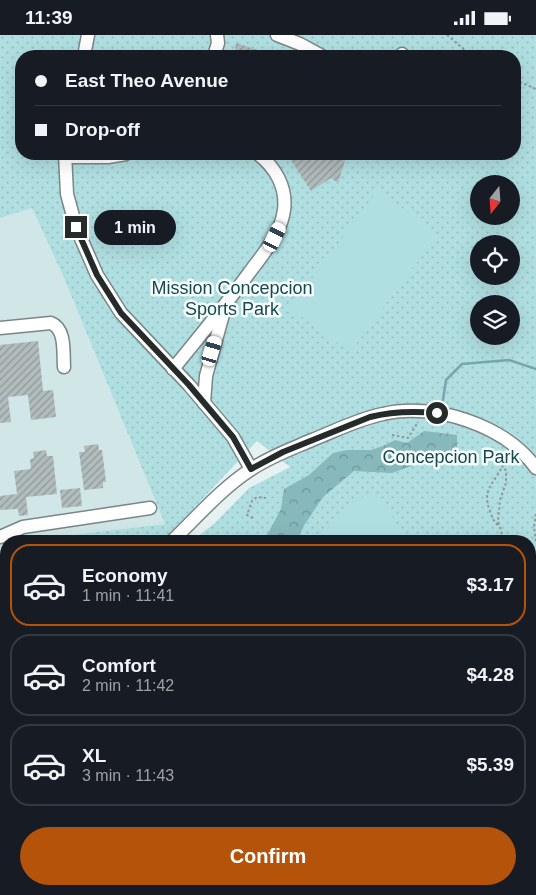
<!DOCTYPE html>
<meta charset="utf-8">
<style>
:root{--surface:#171b24;--page:#20242c;--text:#f1f3f6;--muted:#9ea1a6;--line:#363941;--accent:#b45309}
body{margin:0;font-family:Arial,sans-serif;background:var(--page);color:var(--text);height:100vh;display:flex;flex-direction:column;font-size:19px;white-space:nowrap}
*{box-sizing:border-box;margin:0}
p{font-size:16px;color:var(--muted)}
.icon{flex:none;width:28px;height:28px;fill:none;stroke:currentColor;stroke-width:2;stroke-linecap:round;stroke-linejoin:round}
.map{position:relative;flex:1;overflow:hidden}
.details{position:absolute;left:0px;top:500px;width:536px;height:360px;display:flex;flex-direction:column;background:var(--surface);border-radius:20px 20px 0 0;box-shadow:0 5px 20px #0002}
.details>*{flex:none}
.banner{position:absolute;left:15px;top:15px;width:506px;height:110px;border-radius:20px;box-shadow:0 5px 20px #0002;display:grid;align-content:center;height:110px;padding:0 20px;background:var(--surface)}
.needle{width:32px;rotate:197deg}
.buttons{position:absolute;left:470px;top:140px;display:grid;gap:10px}
.buttons a{display:grid;place-items:center;width:50px;height:50px;border-radius:50%;background:var(--surface);box-shadow:0 5px 20px #0002;font-size:25px}
.end{position:absolute;width:22px;height:22px;margin:-11px;border:6px solid #252a2a;background:#fff;box-shadow:0 0 0 2px #fff}
.from{border-radius:50%}
.bubble{position:absolute;height:35px;border-radius:18px;background:var(--surface);box-shadow:0 5px 20px #0002;font-size:16px;font-weight:800;line-height:35px;text-align:center}
.car{position:absolute;width:15px;height:30px;margin:-15px -8px;border-radius:6px;box-shadow:0 0 4px 1px #0007;background:linear-gradient(#fff 24%,#345 0 40%,#fff 0 76%,#345 0 86%,#fff 0)}
.banner b{display:flex;align-items:center;gap:18px;height:48px;font-size:19px}
.banner b+b{border-top:1px solid var(--line)}
.banner i{width:12px;height:12px;background:var(--text)}
ul{padding:9px 0 0;list-style:none}
li{display:flex;align-items:center;gap:15px;height:82px;margin:0 10px 8px;padding:0 10px;border:2px solid var(--line);border-radius:20px}
li div{flex:1}
li b{display:block;font-size:19px}
li em{font-style:normal;font-weight:800}
li.on{border-color:var(--accent)}
li>.icon{width:45px;height:45px;stroke-width:1.5}
.action{display:flex;gap:10px;margin-top:auto;padding:10px 20px}
.action a{flex:1;height:58px;border-radius:30px;background:var(--accent);color:#fff;font-size:20px;font-weight:800;line-height:58px;text-align:center}
.status{display:flex;justify-content:space-between;align-items:center;height:35px;padding:0 25px;background:var(--surface);direction:ltr}
.status svg{height:14px;fill:currentColor}
.map>svg:first-child{display:block}
.built{fill:#d0e6e7}
.industrial{fill:url(#industrial-grid)}
.green{fill:url(#green-dots);fill-rule:evenodd}
.forest{fill:url(#forest-crowns)}
.pitch{fill:#b0dfe2}
.lines{fill:none;stroke-linecap:round;stroke-linejoin:round}
.stream{stroke:#77a7aa;stroke-width:2.5}
.building{fill:url(#building-hatch)}
.minor-casing{stroke:#7b8686;stroke-width:15}
.path{stroke:#8e9797;stroke-width:2;stroke-dasharray:2.5 2.5;stroke-linecap:butt}
.minor{stroke:#fff;stroke-width:12}
.route{stroke:#252a2a;stroke-width:6}
.labels{text-anchor:middle;stroke-width:5;stroke-linejoin:round;paint-order:stroke}
.park-label{font-size:18px;fill:#1a474a;stroke:#f5feff}
</style>
<div class="status"><b>11:39</b><svg viewBox="0 0 49 12"><path d="M0 12V9h3v3zM5 12V6h3v6zM10 12V3h3v9zM15 12V0h3v12zM26 1h20v11H26zM47 4h2v5h-2z"/></svg></div>
<div class="map">
<svg width="536" height="860" viewBox="0 0 536 860">
<defs>
<pattern id="industrial-grid" width="8" height="8" patternUnits="userSpaceOnUse" patternTransform="scale(1.25)"><rect width="8" height="8" fill="#d0e6e7"/><path d="M0 4h8M4 0v8" fill="none" stroke="#b2c5c6"/></pattern>
<pattern id="green-dots" width="8" height="8" patternUnits="userSpaceOnUse" patternTransform="scale(1.25)"><rect width="8" height="8" fill="#b0dfe2"/><path d="M2 2h.1M6 6h.1" fill="none" stroke="#97c0c2" stroke-width="1.8" stroke-linecap="round"/></pattern>
<pattern id="forest-crowns" width="20" height="18" patternUnits="userSpaceOnUse" patternTransform="scale(1.25)"><rect width="20" height="18" fill="#87b8bb"/><path d="M2 6a3 3 0 1 1 6 0M12 15a3 3 0 1 1 6 0" fill="none" stroke="#6e9698"/></pattern>
<pattern id="building-hatch" width="6" height="6" patternUnits="userSpaceOnUse" patternTransform="scale(1.25)"><rect width="6" height="6" fill="#b1bcbd"/><path d="M-1 1l2-2M0 6l6-6M5 7l2-2" fill="none" stroke="#90999a"/></pattern>
</defs>
<rect width="100%" height="100%" fill="#e6f2f2"/>
<path class="built" d="M32,173L64,243L165,489L39,504L38,506H6V601L0,603V183Z"/>
<path class="industrial" d="M302,854H511L513,860H285Z"/>
<g class="green">
<path d="M0,0H536V860H513L511,854H530V506H192L215,488L249,453L290,432L257,406L163,506H38V504L165,489L64,243L32,173L0,183ZM21,21H515V119H21ZM479,149H511V181H479ZM479,209H511V241H479ZM479,269H511V301H479Z"/>
<path d="M6,627V798L0,799V629Z"/>
</g>
<path class="forest" d="M424,396L457,400V424L427,425L392,438L354,436L323,462L303,492L298,506H264L281,474L284,454L309,440L333,418L347,415H371L383,411L395,405L407,408Z"/>
<g class="pitch">
<path d="M378,155L438,199L350,317L290,273Z"/>
<path d="M372,457L377,460L409,506H317L345,475L368,458Z"/>
</g>
<g class="lines">
<path class="stream" d="M443,365L446,345L462,329L509,325L536,334"/>
</g>
<g class="building">
<path d="M236,8L273,20V21H234Z"/>
<path d="M287,119H347L338,148L331,143L311,156Z"/>
<path d="M38,306L43,356L53,355L56,382L31,385L28,360L8,362L11,387L0,388V310Z"/>
<path d="M98,409L99,415H102L106,447H103V453L84,455L79,417H85L84,411Z"/>
<path d="M46,415L47,421H53L57,459L26,462L28,480L19,481L18,474L0,475V461L17,459L14,436L31,434L30,424L34,423L33,417Z"/>
<path d="M80,453L82,471L62,473L60,455Z"/>
</g>
<g class="lines">
<g class="minor-casing">
<g id="minor">
<path d="M277,0L300,9L322,21"/>
<path d="M84,21L88,0"/>
<path d="M214,21L218,8L217,0"/>
<path d="M402,21V19"/>
<path d="M65,119L67,159L76,192L97,240L121,278L189,350L233,402L251,434"/>
<path d="M65,122H108L126,119"/>
<path d="M0,293L51,288C66,294 63,317 64,332"/>
<path d="M173,334C199,302 225,271 249,238C263,219 281,199 284,175C287,152 275,132 258,119"/>
<path d="M204,368L206,341L224,276"/>
<path d="M0,502L23,492L150,473"/>
<path d="M172,506C197,482 221,454 250,435C269,422 291,414 312,405C335,396 358,384 383,379C434,367 505,390 536,433"/>
<path d="M0,620L6,618"/>
<path d="M0,807H6"/>
<path d="M530,813L536,809"/>
<path d="M256,860L273,854"/>
<path d="M463,860L467,854"/>
</g>
</g>
<g class="path">
<path d="M447,0L472,21"/>
<path d="M515,45L536,54"/>
<path d="M392,400L408,403L418,387"/>
<path d="M501,419L506,437V448L500,465L498,486L504,506"/>
<path d="M536,479L534,492L536,506"/>
<path d="M253,483L247,480L252,466L257,462L266,463"/>
<path d="M498,490C493,486 492,482 490,476C481,454 495,448 503,430"/>
<path d="M530,591L536,590"/>
<path d="M530,646L536,649"/>
<path d="M530,669L536,661"/>
<path d="M530,685L536,689"/>
<path d="M530,740L536,737"/>
<path d="M530,777V779"/>
<path d="M530,793L536,789"/>
<path d="M530,827L536,823"/>
</g>
<use href="#minor" class="minor"/>
</g>
<g class="lines">
<path class="route" d="M76,192L97,240L121,278L189,350L233,402L251,434L283,417L370,382C393,376 414,376 437,378"/>
</g>
<g class="labels">
<g class="park-label">
<text x="232" y="259">Mission Concepcion<tspan x="232" dy="21">Sports Park</tspan></text>
<text x="451" y="428">Concepcion Park</text>
</g>
</g>
</svg>
<div class="buttons">
<a><svg class="needle" viewBox="-14 -14 28 28"><path d="M0-13l5 13h-10z" fill="#e53935"/><path d="M0 13l5-13h-10z" fill="#9ea1a6"/></svg></a>
<a><svg class="icon" aria-label="locate" viewBox="0 0 24 24"><circle cx="12" cy="12" r="6"/><path d="M12 2v4M12 18v4M2 12h4M18 12h4"/></svg></a>
<a><svg class="icon" aria-label="layers" viewBox="0 0 24 24"><path d="M12 4l9 5-9 5-9-5zM3 14l9 5 9-5"/></svg></a>
</div>
<i class="end from" style="left:437px;top:378px"></i>
<i class="end" style="left:76px;top:192px"></i>
<div class="bubble" style="left:94px;top:175px;width:82px">1 min</div>
<i class="car" style="left:275px;top:202px;rotate:26deg"></i>
<i class="car" style="left:212px;top:316px;rotate:17deg"></i>
<div class="banner">
<b><i class="from"></i>East Theo Avenue</b>
<b><i></i>Drop-off</b>
</div>
<section class="details">
<ul>
<li class="on"><svg class="icon" aria-label="car" viewBox="0 0 24 24"><path d="M5 17H2v-5l4-1 3-4h7l3 4 3 1v5h-3M9 17h6M6 11h13"/><circle cx="7" cy="17" r="2"/><circle cx="17" cy="17" r="2"/></svg><div><b>Economy</b><p>1 min · 11:41</p></div><em>$3.17</em></li>
<li><svg class="icon" aria-label="car" viewBox="0 0 24 24"><path d="M5 17H2v-5l4-1 3-4h7l3 4 3 1v5h-3M9 17h6M6 11h13"/><circle cx="7" cy="17" r="2"/><circle cx="17" cy="17" r="2"/></svg><div><b>Comfort</b><p>2 min · 11:42</p></div><em>$4.28</em></li>
<li><svg class="icon" aria-label="car" viewBox="0 0 24 24"><path d="M5 17H2v-5l4-1 3-4h7l3 4 3 1v5h-3M9 17h6M6 11h13"/><circle cx="7" cy="17" r="2"/><circle cx="17" cy="17" r="2"/></svg><div><b>XL</b><p>3 min · 11:43</p></div><em>$5.39</em></li>
</ul>
<div class="action"><a>Confirm</a></div>
</section>
</div>
